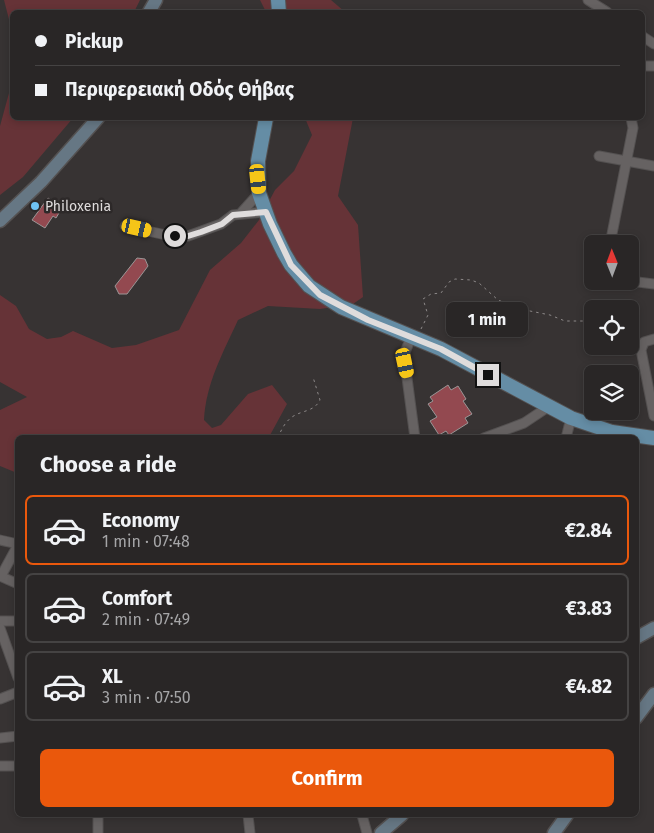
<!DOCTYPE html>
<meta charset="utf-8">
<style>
:root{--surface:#292626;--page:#312e2e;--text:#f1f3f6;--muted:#a5a5a7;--line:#454343;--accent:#ea580c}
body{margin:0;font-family:"Fira Sans",sans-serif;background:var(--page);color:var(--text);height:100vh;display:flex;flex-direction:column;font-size:19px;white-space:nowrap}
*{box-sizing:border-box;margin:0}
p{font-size:16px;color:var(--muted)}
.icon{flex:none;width:28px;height:28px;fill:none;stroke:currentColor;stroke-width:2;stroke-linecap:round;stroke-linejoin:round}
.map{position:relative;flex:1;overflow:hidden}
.drawer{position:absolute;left:15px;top:435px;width:624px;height:382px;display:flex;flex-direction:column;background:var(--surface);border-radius:8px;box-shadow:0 2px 8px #0003,0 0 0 1px var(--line)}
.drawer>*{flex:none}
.hud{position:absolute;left:10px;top:10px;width:635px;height:110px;border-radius:8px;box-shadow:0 2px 8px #0003,0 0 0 1px var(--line);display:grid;align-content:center;height:110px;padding:0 25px;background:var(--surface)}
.needle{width:32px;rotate:359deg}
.fabs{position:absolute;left:584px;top:235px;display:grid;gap:10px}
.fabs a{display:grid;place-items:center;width:55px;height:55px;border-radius:8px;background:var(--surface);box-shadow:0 2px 8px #0003,0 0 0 1px var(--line);font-size:25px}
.end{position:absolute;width:22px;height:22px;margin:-11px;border:6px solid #dfdcdc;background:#111;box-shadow:0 0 0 2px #111}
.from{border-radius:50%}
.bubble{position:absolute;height:35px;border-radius:8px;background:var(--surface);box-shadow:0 2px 8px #0003,0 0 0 1px var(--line);font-size:16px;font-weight:700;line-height:35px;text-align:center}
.car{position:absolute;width:15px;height:30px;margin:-15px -8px;border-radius:6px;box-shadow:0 0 4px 1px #0007;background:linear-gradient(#f5c518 24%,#345 0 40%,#f5c518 0 76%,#345 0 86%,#f5c518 0)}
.hud b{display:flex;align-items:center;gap:18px;height:48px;font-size:19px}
.hud b+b{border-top:1px solid var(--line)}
.hud i{width:12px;height:12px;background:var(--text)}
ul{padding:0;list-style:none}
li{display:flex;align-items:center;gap:15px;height:70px;margin:0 10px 8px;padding:0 15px;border:2px solid var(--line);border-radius:8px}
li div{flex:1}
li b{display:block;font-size:19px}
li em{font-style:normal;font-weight:700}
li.on{border-color:var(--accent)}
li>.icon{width:45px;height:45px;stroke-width:1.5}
h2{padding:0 25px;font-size:22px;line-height:60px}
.primary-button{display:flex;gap:10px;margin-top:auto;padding:10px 25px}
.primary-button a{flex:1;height:58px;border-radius:8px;background:var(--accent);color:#fff;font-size:20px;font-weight:700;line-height:58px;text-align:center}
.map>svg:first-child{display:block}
.green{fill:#663337}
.building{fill:#934950;stroke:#9b9696}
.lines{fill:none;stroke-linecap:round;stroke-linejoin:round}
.street-casing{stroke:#545151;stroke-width:11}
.secondary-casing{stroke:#545151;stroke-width:15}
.primary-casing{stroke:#545151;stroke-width:16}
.path{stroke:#8d8989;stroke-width:1;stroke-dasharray:2.5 4;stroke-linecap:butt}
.street{stroke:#666262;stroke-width:9}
.secondary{stroke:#667784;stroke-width:12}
.primary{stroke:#658da5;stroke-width:14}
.route{stroke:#dfdcdc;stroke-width:6}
.poi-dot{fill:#6fc2f4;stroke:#2d2929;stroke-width:2}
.labels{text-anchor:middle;stroke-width:5;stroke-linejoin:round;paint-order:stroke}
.poi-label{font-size:14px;fill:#dfdcdc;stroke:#2d2929;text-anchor:start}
</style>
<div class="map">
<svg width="654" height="833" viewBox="0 0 654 833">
<rect width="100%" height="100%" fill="#373333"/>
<g class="green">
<path d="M4,0H140L134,12H12V31Z"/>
<path d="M260,0H273V12H266Z"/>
<path d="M282,0H331L345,12H282Z"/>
<path d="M12,82V118H73L23,177L0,195V126Z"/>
<path d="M305,118H353L338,196L358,225L363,297L353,304L320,309L268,306L238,320C223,353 206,383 204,420L212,428L221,425L248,394L272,385L287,404L269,437L18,438L17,473L0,466V410L27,397L0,382V295L16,306L29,329L47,339L61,337L73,331L112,348L136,345L179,330L210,270L241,243L259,220L275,190L294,171L312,135Z"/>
</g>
<g class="building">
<path d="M48,198L62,208L56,218L53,216L45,228L32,220Z"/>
<path d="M137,258L145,259L148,266L127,294H119L115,286Z"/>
<path d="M448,385L451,390L458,386L466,399L463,401L472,414L465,418L468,423L449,435L446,431L439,435L430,421L437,417L428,404L433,401L430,397Z"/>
</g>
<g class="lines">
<g class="street-casing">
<g id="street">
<path d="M588,0L607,12"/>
<path d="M642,36L654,44"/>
<path d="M642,66H654"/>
<path d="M599,156L654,166"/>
<path d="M241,213L259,193"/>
<path d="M125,226L175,237L188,236L221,224L233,215L265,212"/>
<path d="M610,244L633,128L631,118"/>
<path d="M630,281L654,284"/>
<path d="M411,337L404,355L405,363L415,438"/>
<path d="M654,339L644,342L641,350L654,416"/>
<path d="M484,438L524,423L548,407"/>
<path d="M566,438L571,418"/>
<path d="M0,540L18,544"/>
<path d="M0,576L18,584"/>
<path d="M1,576L18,545"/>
<path d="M0,621H18"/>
<path d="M0,628L18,678"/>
<path d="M0,699L18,692"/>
<path d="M0,738L18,736"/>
<path d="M0,766H18"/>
<path d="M98,815V833"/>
<path d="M248,815L250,833"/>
<path d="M362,815L367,833"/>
</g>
</g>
<g class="secondary-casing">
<g id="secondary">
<path d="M149,12L156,0"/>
<path d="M0,221L41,182L98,118"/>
<path d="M636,638L654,628"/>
<path d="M636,718L654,694"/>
<path d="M381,833L402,815"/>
<path d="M554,833L567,815"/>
</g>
</g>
<g class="primary-casing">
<g id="primary">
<path d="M278,0L279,12"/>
<path d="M266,118L258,161L259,193L270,224L284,253L291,265L309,286L341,307L441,349L571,418L612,432L654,438"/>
</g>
</g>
<g class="path">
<path d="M421,329L428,315L423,299L431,294L441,293L449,282L455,279L471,280L479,283L498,300L520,309L550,315L565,321H587"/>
<path d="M278,438C281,430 285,422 292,417C302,410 314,412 320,400L313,377"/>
</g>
<use href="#street" class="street"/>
<use href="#secondary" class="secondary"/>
<use href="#primary" class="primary"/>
</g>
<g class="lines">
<path class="route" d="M175,236H188L201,232L222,224L233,215L266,212L291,265L320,295L368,320L441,349L488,375"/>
</g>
<circle class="poi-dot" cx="35" cy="206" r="5"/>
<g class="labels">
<g class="poi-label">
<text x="45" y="211">Philoxenia</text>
</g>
</g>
</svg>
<div class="fabs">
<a><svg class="needle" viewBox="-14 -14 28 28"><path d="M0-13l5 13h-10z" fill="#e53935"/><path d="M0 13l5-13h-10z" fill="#a5a5a7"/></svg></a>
<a><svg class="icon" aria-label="locate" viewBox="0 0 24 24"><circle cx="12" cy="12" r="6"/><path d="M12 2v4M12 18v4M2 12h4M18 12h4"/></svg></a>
<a><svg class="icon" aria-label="layers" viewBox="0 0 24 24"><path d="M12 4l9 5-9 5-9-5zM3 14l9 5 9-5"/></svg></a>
</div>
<i class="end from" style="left:175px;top:236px"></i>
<i class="end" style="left:488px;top:375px"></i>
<div class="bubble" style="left:446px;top:302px;width:82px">1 min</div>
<i class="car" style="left:258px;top:179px;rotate:174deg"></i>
<i class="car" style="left:137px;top:228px;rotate:103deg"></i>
<i class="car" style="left:405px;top:363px;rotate:168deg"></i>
<div class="hud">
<b><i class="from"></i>Pickup</b>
<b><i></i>Περιφερειακή Οδός Θήβας</b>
</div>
<section class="drawer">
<h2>Choose a ride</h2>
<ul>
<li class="on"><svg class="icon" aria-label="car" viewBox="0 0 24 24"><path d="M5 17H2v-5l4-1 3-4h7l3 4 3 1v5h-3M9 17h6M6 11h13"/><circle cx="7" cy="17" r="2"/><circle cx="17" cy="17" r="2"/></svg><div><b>Economy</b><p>1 min · 07:48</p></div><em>€2.84</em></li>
<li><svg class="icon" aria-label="car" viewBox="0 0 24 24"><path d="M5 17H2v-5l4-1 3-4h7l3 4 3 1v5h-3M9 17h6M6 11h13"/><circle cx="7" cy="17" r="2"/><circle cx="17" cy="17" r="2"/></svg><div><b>Comfort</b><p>2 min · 07:49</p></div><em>€3.83</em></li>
<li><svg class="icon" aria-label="car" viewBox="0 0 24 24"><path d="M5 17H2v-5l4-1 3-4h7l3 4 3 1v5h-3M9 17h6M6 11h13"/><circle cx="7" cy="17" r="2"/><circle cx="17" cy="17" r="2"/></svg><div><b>XL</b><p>3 min · 07:50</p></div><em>€4.82</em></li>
</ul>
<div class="primary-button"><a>Confirm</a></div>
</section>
</div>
